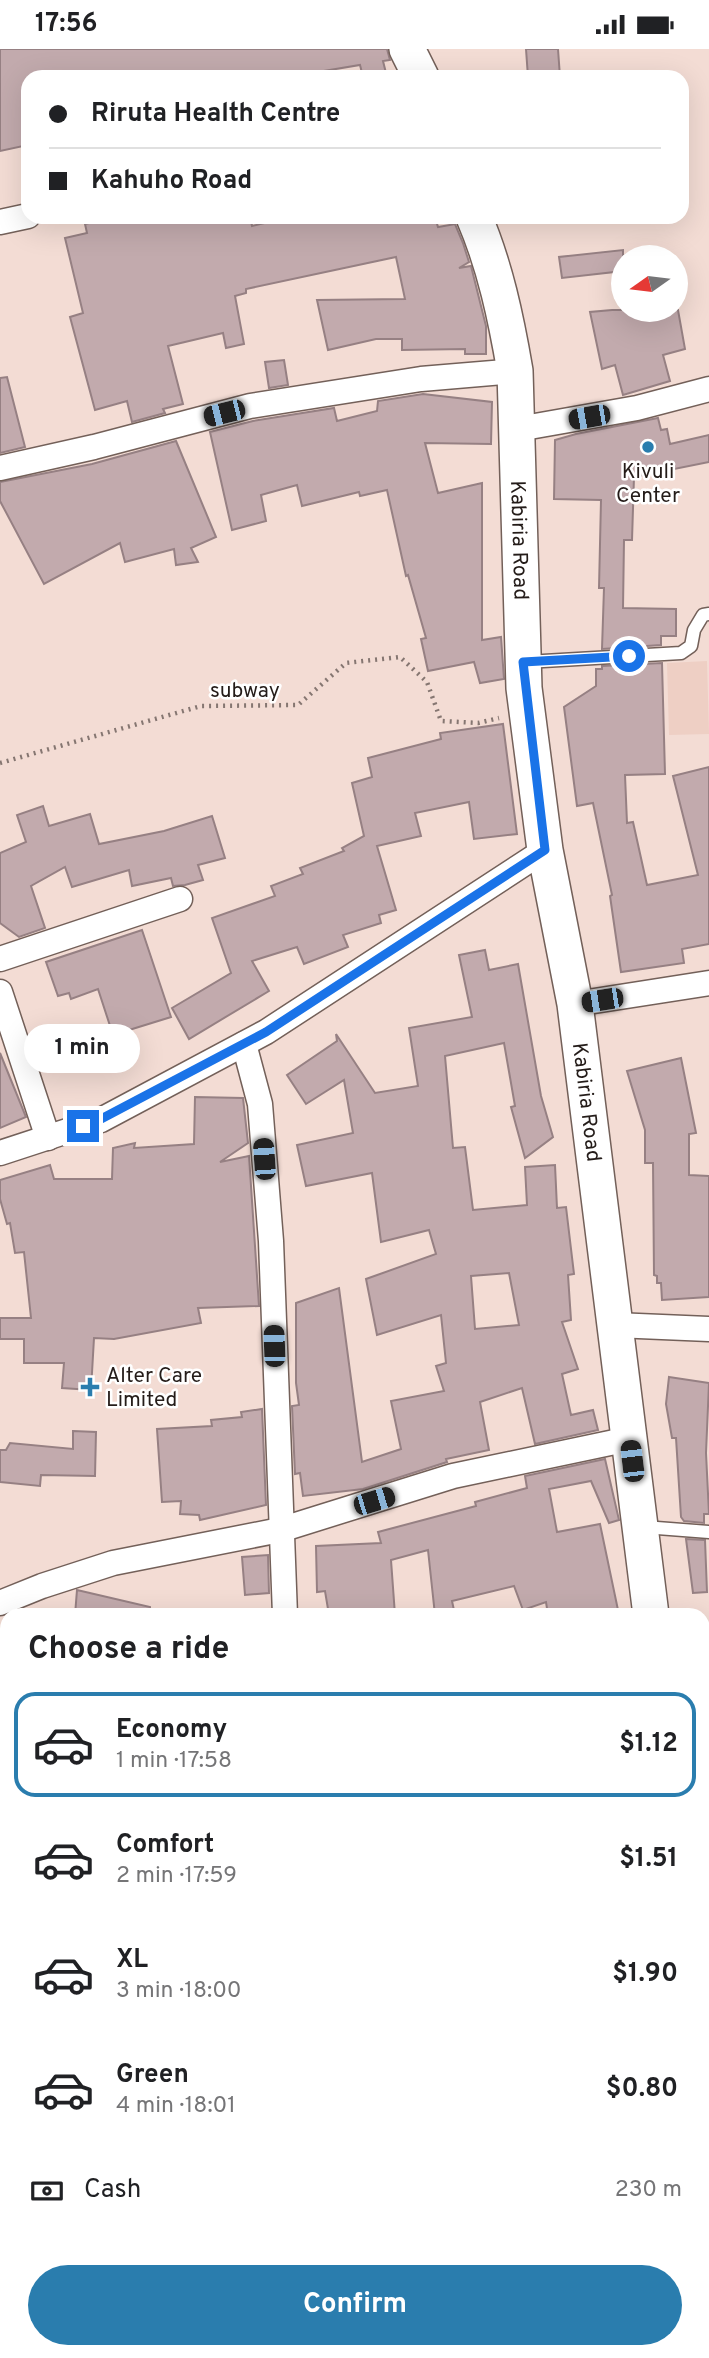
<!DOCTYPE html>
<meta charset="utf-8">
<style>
:root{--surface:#fff;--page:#f6f6f6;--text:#202124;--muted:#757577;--line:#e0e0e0;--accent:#2a7dae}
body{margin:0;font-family:Overpass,sans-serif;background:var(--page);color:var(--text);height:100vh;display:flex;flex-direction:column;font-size:26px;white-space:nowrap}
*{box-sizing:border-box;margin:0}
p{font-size:23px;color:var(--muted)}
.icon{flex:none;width:38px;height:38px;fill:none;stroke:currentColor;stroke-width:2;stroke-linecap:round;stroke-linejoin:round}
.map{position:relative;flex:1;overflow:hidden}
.panel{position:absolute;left:0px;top:1559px;width:710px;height:751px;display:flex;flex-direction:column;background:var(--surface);border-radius:21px 21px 0 0;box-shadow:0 7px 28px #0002}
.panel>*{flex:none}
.banner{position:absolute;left:21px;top:21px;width:668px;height:154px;border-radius:21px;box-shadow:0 7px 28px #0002;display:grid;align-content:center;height:154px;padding:0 28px;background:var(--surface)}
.needle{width:46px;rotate:256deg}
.tools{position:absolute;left:611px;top:196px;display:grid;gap:14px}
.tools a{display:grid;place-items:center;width:77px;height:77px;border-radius:50%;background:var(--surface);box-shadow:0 7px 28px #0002;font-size:35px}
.end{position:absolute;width:32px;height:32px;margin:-16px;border:9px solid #1a73e8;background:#fff;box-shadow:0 0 0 4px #fff}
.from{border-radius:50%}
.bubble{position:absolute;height:49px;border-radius:24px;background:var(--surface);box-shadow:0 7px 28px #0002;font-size:23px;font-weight:700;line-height:49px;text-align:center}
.car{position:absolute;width:21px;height:42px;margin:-21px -10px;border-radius:9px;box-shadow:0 0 5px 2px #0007;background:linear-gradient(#222 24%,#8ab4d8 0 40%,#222 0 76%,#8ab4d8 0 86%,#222 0)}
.banner b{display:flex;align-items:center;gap:24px;height:66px;font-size:26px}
.banner b+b{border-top:2px solid var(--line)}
.banner i{width:18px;height:18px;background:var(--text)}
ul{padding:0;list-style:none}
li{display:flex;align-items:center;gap:21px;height:105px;margin:0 14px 10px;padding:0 14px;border:4px solid transparent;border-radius:21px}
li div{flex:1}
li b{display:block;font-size:26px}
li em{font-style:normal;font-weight:700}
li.on{border-color:var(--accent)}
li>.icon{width:63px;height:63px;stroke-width:1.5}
h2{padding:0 28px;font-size:32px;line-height:84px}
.pay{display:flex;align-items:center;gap:18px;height:77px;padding:0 28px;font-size:26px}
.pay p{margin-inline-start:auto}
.action{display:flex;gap:14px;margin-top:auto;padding:14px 28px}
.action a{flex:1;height:80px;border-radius:42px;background:var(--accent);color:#fff;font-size:28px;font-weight:700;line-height:80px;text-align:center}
.status{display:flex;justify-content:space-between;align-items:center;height:49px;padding:0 35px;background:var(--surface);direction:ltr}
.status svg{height:19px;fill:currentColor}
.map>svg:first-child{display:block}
.built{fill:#eecfc4}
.building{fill:#c2aaad;stroke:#968083;stroke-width:2;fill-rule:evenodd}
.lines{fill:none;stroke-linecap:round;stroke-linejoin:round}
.service-casing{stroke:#736059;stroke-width:15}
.minor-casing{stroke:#736059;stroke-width:27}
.secondary-casing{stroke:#736059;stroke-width:38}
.path{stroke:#857671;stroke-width:4.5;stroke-dasharray:2 5;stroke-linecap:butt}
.service{stroke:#fff;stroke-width:12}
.minor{stroke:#fff;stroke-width:24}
.secondary{stroke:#fff;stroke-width:35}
.route{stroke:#1a73e8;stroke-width:9}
.poi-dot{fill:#2a7dae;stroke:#fff;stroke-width:2.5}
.labels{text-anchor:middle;stroke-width:5;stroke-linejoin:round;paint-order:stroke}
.poi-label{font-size:21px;fill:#241c19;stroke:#fff}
.street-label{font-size:21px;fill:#241c19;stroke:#fff}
</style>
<div class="status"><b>17:56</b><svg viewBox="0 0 49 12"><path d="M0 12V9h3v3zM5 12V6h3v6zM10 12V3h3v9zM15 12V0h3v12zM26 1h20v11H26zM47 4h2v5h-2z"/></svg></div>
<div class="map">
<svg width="709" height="2309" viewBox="0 0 709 2309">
<rect width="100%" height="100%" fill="#f3dcd4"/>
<path class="built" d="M707,612L709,685L669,686L667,614Z"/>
<g class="building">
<path d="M0,0H387L390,11L383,12L387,28H363L360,16L288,28H28V96L0,102Z"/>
<path d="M526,0H558L560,28H528Z"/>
<path d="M112,168H250L252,177L290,168H435L438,178L455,175L463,194L469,213L459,219L471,217L486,277V305H465V300L402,301V290H376L328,301L317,251L405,250L396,208L246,240V244L235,247L244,295L226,299L223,284L168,297L183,355L163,360L165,364L132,373L127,352L95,361L70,268L83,264L65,189L87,184L85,175Z"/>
<path d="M623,201V222L562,229L559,208Z"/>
<path d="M612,261H678L685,300L663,306L670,332L623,346L615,316L602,320L590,263Z"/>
<path d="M284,311L288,336L269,339L265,313Z"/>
<path d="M7,328L25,398L0,404V329Z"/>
<path d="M423,345L492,353L491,395L425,394L438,444L482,434V591L501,588L504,630L480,634L474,613L428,622L421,590L426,589L408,526L406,527L387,441L360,447L359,443L302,457L297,436L261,446L266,472L232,481L210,383L253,372L334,359L337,372L377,362L378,352Z"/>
<path d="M658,369L661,381L667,380L670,395L709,386V413L634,428L632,491H624L623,559L676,560V587H661V596L602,600L604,539H599L601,451L554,450L555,391L576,385Z"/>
<path d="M176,392L216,488L191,499L198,513L176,516L174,500L125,513L120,494L44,535L0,452V433L92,415Z"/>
<path d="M662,614L665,725L625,726L627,774L633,773L647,836L698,826L673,727L709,718V895L682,900L684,914L621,923L610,847L612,846L593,754L577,757L564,658L596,637V620H602V617Z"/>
<path d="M503,675L517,785L474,790L469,753L415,764L421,787L377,797L396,861L379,866L381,874L343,886L348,898L304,915L297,898L252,912L269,942L189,990L172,959L231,924L212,869L275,847L271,837L303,825L300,819L344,802L342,799L364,787L352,734L372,728L368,709L441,690L440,684Z"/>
<path d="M43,757L49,777L90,765L99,795L164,782L212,767L225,809L198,816L203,831L185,836L173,837L171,829L132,837L129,821L72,838L65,818L31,837L45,879L19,888L0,874V804L26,793L17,766Z"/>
<path d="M142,881L171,968L113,986L98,940L71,950L69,944L58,947L46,913Z"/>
<path d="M485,901L489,921L518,915L541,1047L553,1088L525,1109L511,1058L515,1057L504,994L445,1007L453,1099L465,1098L473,1161L527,1156L525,1118L555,1116L557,1159L566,1158L574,1225L568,1226L571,1271L562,1273L578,1320L562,1325L571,1366L593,1361L598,1381L535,1395L522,1339L480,1353L489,1401L446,1410L447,1413L363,1440L303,1447L300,1424L295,1425L292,1357L299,1356L296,1334V1254L339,1239L362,1413L401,1400L391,1352L444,1342L436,1317L446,1314L441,1266L377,1286L366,1230L436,1205L429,1181L381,1193L372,1124L306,1137L297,1096L353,1084L344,1031L306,1055L287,1026L337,992L336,985L375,1044L418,1037L409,979L472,968L459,906ZM509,1224L519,1276L475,1280L471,1227Z"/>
<path d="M0,1004L26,1068L0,1079Z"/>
<path d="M681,1009L696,1084L689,1085V1126L709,1127V1248L662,1251L661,1234H657V1227L654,1226L653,1114H645V1081L627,1022Z"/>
<path d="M195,1048L243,1049L248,1094L220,1113L249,1107L259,1257L198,1259L201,1274L114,1290L94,1289L91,1341L62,1339L64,1314H24V1290H0V1269H31L24,1203L15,1204L10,1174L7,1175L0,1150V1131L50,1116L54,1130H112L113,1099L135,1094L134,1099L194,1095Z"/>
<path d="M669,1328L709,1334L706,1404L709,1465H704V1474L684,1472L681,1468L676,1389H672L666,1355Z"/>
<path d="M262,1360L266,1456L200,1471L199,1466L180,1465L181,1452L162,1453L157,1380L212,1377L211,1371L242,1368L241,1363Z"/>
<path d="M73,1382L96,1383L95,1427L41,1426L40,1437L0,1433V1401H6L10,1394L73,1400Z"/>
<path d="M605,1410L619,1471L609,1474L591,1432L549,1440L557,1483L600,1475L618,1561L596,1566H548L546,1553L523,1561L514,1537L452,1552L455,1566H435L428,1501L391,1511L395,1566H329L325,1542L317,1543L316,1497L381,1494L378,1483L476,1457L475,1453L527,1439L525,1427Z"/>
<path d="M686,1490L705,1491L707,1543L693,1544Z"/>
<path d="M268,1506L269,1544L245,1546L242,1508Z"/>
<path d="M77,1541L150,1558V1566H75Z"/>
</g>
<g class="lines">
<g class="service-casing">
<g id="service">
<path d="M526,613L681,604L691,597L694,581L703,566L709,565"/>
<path d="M644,1478L709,1483"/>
</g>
</g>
<g class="minor-casing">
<g id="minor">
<path d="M0,173L28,167"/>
<path d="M518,380L637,359L709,340"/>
<path d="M0,419L94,398L250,357L421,330L515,322"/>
<path d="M0,910L180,850"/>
<path d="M0,943L48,1089"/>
<path d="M575,955L709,934"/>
<path d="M244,995L260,1055L271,1192L285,1566"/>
<path d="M0,1104L101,1071L266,983L545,801"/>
<path d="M615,1276L709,1280"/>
<path d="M0,1554L42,1537L113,1514L280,1481L453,1427L629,1390"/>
<path d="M704,1656H709"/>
<path d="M704,1854L709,1855"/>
<path d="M0,1997L7,1996"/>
</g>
</g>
<g class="secondary-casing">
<g id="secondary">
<path d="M407,0L421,28"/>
<path id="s1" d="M474,168C495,217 506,269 515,322L524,639L545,801L575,955L651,1566"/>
<path d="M704,1973L707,1999L704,2095"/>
<path d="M650,2309L653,2303"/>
</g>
</g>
<path class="path" d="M0,714L201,657L298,656L346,614L400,608L427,633L441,672L478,674L499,669"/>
<use href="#service" class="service"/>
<use href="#minor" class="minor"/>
<use href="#secondary" class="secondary"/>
</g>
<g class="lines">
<path class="route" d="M83,1077L101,1070L266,983L545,801L523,613L629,607"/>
</g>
<g class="poi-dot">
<circle cx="648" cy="398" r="7"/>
<path d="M86.5 1327.5h7v7h7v7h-7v7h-7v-7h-7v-7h7z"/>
</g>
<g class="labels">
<g class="poi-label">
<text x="648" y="429">Kivuli<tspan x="648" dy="24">Center</tspan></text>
<text x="106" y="1333" text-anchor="start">Alter Care<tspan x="106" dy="24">Limited</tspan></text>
</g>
<g class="street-label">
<text dy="7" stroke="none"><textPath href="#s1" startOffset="329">Kabiria Road</textPath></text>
<text x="245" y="648">subway</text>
<text dy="7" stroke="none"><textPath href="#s1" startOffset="896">Kabiria Road</textPath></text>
</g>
</g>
</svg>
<div class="tools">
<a><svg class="needle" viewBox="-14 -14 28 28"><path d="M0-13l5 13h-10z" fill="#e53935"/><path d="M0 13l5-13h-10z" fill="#757577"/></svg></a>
</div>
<i class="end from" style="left:629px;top:607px"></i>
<i class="end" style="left:83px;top:1077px"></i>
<div class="bubble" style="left:24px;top:975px;width:116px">1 min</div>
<i class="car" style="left:224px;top:364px;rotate:256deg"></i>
<i class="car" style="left:589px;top:368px;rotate:260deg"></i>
<i class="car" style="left:602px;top:951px;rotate:261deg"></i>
<i class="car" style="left:264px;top:1110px;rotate:356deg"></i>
<i class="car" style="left:274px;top:1297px;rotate:358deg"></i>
<i class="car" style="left:632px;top:1412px;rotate:353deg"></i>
<i class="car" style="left:374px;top:1452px;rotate:73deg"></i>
<div class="banner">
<b><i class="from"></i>Riruta Health Centre</b>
<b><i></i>Kahuho Road</b>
</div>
<section class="panel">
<h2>Choose a ride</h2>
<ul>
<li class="on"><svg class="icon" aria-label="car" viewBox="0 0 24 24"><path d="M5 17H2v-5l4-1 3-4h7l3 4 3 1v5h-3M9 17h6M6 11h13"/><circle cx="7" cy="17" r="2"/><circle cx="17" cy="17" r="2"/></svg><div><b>Economy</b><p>1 min · 17:58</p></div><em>$1.12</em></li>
<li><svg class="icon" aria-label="car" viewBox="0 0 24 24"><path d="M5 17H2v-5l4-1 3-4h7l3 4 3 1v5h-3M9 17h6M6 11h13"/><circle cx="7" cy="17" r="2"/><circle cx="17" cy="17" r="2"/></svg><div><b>Comfort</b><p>2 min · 17:59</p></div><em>$1.51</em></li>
<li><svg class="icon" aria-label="car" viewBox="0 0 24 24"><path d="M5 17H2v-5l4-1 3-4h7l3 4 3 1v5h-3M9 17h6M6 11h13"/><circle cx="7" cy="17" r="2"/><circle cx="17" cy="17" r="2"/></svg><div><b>XL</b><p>3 min · 18:00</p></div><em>$1.90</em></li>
<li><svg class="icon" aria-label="car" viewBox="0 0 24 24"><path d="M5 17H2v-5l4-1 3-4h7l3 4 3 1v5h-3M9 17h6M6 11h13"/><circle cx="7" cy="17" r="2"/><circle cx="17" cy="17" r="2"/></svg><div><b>Green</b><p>4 min · 18:01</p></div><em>$0.80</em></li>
</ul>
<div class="pay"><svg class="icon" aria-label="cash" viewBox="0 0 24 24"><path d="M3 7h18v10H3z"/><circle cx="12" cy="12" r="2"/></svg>Cash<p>230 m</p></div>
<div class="action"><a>Confirm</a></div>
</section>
</div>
